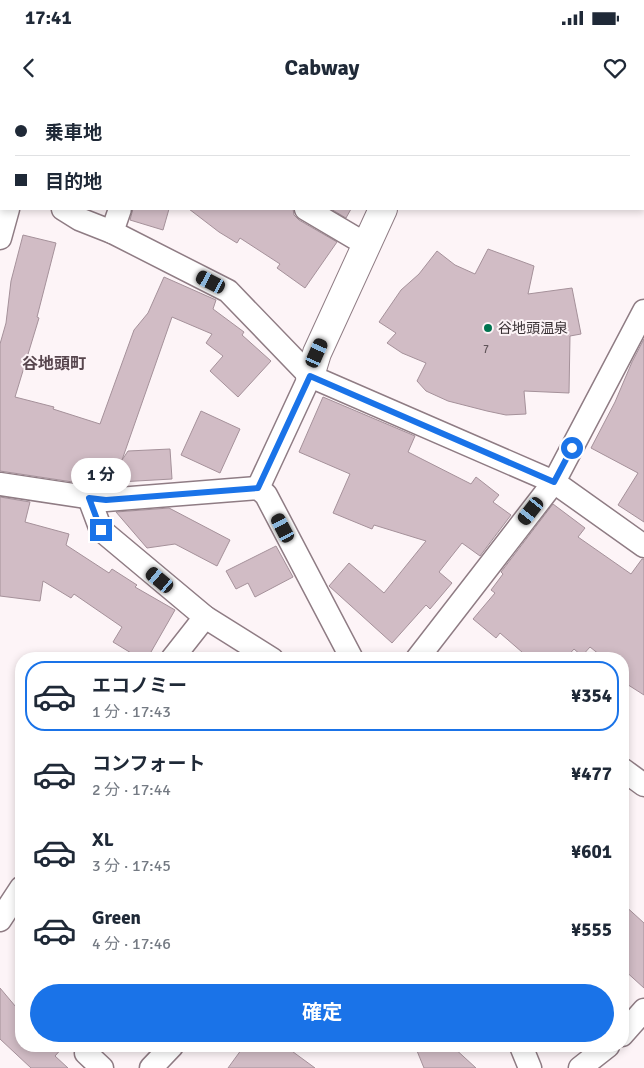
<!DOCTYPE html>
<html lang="ja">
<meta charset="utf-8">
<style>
:root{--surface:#fff;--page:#f2f2f3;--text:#1f2937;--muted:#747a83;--line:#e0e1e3;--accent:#1a73e8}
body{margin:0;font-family:Signika,"Noto Sans JP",sans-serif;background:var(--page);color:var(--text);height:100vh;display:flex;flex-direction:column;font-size:19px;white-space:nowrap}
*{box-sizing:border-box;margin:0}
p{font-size:16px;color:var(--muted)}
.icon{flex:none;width:28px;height:28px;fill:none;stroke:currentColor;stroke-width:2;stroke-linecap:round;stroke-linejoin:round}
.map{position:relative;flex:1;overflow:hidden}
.side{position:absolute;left:15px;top:552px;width:614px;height:400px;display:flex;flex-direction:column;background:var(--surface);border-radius:20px;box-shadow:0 2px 8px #0003}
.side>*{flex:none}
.hud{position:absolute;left:0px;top:0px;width:645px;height:110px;box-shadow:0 2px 8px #0003;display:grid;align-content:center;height:110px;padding:0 15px;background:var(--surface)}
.end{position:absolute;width:22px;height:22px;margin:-11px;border:6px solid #1a73e8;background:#fff;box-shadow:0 0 0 2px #fff}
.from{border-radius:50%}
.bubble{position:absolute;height:35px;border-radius:18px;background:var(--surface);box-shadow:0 2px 8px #0003;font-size:16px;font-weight:700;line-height:35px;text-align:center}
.car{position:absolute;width:15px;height:30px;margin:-15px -8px;border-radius:6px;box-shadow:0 0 4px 1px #0007;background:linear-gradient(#222 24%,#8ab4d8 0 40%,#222 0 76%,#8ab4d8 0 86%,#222 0)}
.hud b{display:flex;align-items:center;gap:18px;height:48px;font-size:19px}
.hud b+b{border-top:1px solid var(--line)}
.hud i{width:12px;height:12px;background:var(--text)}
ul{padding:9px 0 0;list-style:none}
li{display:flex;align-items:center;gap:15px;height:70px;margin:0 10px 8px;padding:0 5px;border:2px solid transparent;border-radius:20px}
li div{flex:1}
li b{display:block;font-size:19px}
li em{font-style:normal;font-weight:700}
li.active{border-color:var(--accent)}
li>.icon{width:45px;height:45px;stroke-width:1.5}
.cta{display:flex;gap:10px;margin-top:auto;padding:10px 15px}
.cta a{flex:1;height:58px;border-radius:30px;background:var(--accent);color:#fff;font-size:20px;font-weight:700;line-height:58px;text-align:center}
.status{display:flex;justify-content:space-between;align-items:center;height:35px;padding:0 25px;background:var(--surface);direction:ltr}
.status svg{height:14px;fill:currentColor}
header{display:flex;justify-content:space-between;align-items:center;height:65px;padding:0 15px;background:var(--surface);font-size:22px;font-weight:700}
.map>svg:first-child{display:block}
.building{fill:#d1bcc5;stroke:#a5919a}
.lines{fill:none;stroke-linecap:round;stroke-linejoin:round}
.minor-casing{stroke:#8f7c84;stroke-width:25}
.tertiary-casing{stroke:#8f7c84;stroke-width:30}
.minor{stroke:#fff;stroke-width:22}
.tertiary{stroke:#fff;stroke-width:28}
.route{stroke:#1a73e8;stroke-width:6}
.poi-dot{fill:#007450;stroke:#fdf4f7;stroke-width:2}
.labels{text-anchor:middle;stroke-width:4;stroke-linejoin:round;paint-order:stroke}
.number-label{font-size:11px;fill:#605459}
.poi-label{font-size:14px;fill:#3a3135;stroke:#fdf4f7;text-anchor:start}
.quarter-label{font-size:16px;font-weight:bold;fill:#57454d;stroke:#fdf4f7}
</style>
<div class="status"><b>17:41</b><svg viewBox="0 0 49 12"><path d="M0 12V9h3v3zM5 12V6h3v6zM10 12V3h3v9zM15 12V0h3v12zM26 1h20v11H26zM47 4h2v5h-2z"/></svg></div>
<header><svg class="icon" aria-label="back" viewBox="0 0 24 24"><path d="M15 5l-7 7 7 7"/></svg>Cabway<svg class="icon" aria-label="heart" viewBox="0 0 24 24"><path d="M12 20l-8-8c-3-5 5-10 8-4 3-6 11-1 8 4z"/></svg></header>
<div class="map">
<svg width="644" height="968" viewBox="0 0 644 968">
<rect width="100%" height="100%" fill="#fdf4f7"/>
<g class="building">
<path d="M133,109H169L163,130L130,120Z"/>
<path d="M189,109H293L294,115L299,120L337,142L305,188L277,168L280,164L240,138L237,143L219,132Z"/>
<path d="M331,109H351L346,118Z"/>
<path d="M23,135L56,143L37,217L39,218L15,297L54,307L53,309L100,324L134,230L148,213L164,177L216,200L213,209L244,232L242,235L271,261L238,297L210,271L223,256L206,243L212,234L172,217L122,360L128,351L170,349L172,379L119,382L125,385L106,387L0,371V244L6,223L11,181Z"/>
<path d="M488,149L534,166L528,194L572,188L581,234L570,236L569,293L524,291L526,314L506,315L487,311L448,301L426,291L417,281L426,263L402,253L387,243L396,233L379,222L401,190L419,174L437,151L455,165L475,174Z"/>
<path d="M644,239V422L618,405L638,373L591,348L615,302L632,262Z"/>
<path d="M323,297L415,336L408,352L471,384L476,377L499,395L493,402L511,415L480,456L462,443L439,472L452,483L430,509L426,505L392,543L329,486L349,463L384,493L426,441L374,425L372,429L333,413L350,374L299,352Z"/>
<path d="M201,311L240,329L220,373L181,355Z"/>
<path d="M0,397L30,402L25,422L69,434L66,445L109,473L112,469L137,485L135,487L175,510L147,559H141L113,542L122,527L74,494L71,498L43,481L40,501L0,496Z"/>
<path d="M553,404L585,428L578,437L631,474L642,459H644V595L622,581V559H605L590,547L582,556L574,549L565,559H530L500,533L496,538L473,519L495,493L491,490L503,474L501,472Z"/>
<path d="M169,408L230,440L217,466L175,444L147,448L116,412Z"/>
<path d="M276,446L293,477L255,497L248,483L236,489L226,471Z"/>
<path d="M622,803L644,823V888L622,868Z"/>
<path d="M0,888L21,913V946H64L55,956L68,968H31L0,939Z"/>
<path d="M244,946H285L315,968H228Z"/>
<path d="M415,946H452L476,968H424Z"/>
</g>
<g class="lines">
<g class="minor-casing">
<g id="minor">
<path d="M541,0L545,1"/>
<path d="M38,1L39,0"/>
<path d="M289,1V0"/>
<path d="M594,1L595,0"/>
<path d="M63,109L79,119L112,132L228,191L310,276L554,382L644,446"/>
<path d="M306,109L367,145"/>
<path d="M112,132L120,109"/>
<path d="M0,138L8,109"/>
<path d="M0,384L106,400L258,388L266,395L352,559"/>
<path d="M258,388L310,276"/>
<path d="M89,398L101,430L205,517L272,559"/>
<path d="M172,559L205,517"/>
<path d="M417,559L554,382L644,211"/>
<path d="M622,669L644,685"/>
<path d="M0,820L21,788"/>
<path d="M622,935L644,910"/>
<path d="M521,946L530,968"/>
<path d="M86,953L102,968"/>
<path d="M151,968L172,946"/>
<path d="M580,968L608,946"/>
</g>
</g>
<g class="tertiary-casing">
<g id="tertiary">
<path d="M431,1L432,0"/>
<path d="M310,276L317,253L383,109"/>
</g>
</g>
<use href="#minor" class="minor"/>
<use href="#tertiary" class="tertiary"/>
</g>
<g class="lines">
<path class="route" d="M101,430L89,398L106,400L258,388L310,276L554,382L572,348"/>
</g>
<circle class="poi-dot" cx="488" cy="228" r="5"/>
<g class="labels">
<g class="number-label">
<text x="486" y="253">7</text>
</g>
<g class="poi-label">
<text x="498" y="233">谷地頭温泉</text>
</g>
<g class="quarter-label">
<text x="54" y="269">谷地頭町</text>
</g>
</g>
</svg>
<i class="end from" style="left:572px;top:348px"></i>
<i class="end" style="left:101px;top:430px"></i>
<div class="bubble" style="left:71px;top:358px;width:60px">1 分</div>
<i class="car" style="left:211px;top:182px;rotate:297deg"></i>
<i class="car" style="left:317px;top:253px;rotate:24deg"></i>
<i class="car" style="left:531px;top:411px;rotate:218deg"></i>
<i class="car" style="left:283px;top:428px;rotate:332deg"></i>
<i class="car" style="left:160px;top:480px;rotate:310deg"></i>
<div class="hud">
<b><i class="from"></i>乗車地</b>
<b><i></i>目的地</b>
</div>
<section class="side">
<ul>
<li class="active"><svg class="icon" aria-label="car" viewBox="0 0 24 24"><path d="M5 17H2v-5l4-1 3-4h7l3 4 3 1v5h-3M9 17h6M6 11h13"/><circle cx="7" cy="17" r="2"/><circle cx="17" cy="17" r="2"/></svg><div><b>エコノミー</b><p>1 分 · 17:43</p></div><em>¥354</em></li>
<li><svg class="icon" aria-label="car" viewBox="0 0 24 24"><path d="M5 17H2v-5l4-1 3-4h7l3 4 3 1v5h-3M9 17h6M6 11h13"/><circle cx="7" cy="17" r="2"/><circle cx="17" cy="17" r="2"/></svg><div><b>コンフォート</b><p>2 分 · 17:44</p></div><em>¥477</em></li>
<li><svg class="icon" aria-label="car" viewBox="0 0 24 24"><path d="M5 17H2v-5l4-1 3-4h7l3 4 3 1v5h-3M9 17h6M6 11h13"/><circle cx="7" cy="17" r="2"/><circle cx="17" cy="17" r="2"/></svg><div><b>XL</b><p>3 分 · 17:45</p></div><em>¥601</em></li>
<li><svg class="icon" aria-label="car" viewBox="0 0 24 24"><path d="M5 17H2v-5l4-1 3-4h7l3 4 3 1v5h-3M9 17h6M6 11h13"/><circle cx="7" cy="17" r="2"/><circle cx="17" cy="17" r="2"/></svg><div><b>Green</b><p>4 分 · 17:46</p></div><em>¥555</em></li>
</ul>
<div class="cta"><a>確定</a></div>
</section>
</div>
